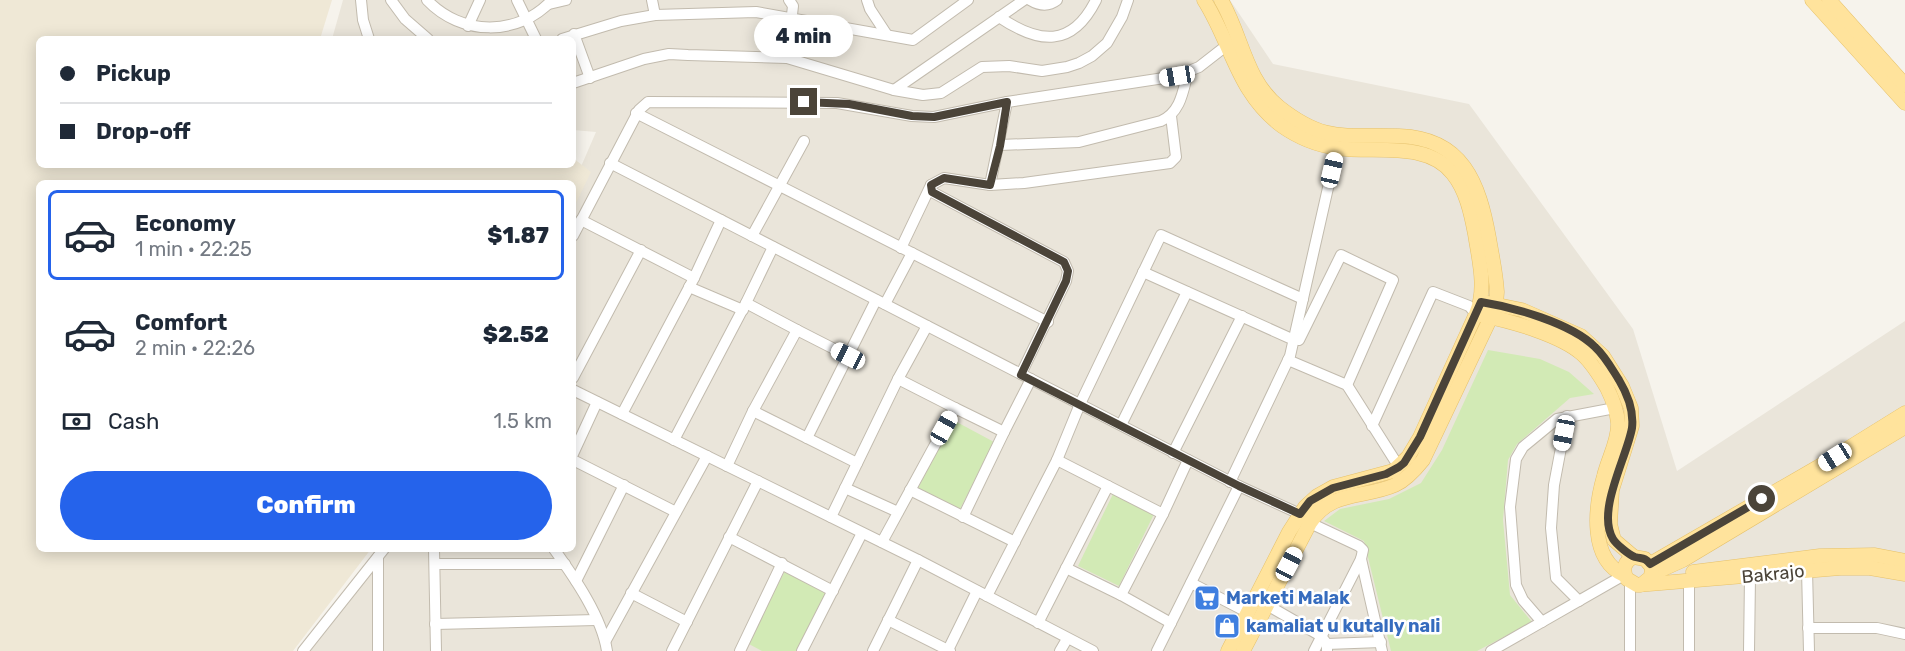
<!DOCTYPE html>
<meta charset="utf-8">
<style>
:root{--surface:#fff;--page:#f2f2f3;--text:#1f2937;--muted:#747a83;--line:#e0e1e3;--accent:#2563eb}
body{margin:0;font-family:Rubik,sans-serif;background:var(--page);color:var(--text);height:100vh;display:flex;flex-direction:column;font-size:22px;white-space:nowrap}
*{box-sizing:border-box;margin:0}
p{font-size:20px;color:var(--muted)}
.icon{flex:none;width:33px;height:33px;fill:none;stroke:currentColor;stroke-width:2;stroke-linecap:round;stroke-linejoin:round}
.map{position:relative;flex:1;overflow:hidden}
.drawer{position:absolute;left:36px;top:180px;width:540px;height:372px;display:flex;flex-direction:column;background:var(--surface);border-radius:9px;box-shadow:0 3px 15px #0003}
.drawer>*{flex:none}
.hud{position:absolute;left:36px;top:36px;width:540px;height:132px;border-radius:9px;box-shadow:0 3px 15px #0003;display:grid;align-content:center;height:132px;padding:0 24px;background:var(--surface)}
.end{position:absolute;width:27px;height:27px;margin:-14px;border:8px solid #4b4439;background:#fff;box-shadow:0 0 0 3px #fff}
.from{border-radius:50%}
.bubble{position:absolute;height:42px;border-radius:21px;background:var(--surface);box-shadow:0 3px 15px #0003;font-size:20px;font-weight:800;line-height:42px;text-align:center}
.car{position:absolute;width:18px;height:36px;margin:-18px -9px;border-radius:8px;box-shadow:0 0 4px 2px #0007;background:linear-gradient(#fff 24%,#345 0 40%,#fff 0 76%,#345 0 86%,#fff 0)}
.hud b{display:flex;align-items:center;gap:21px;height:57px;font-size:22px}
.hud b+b{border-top:2px solid var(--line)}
.hud i{width:15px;height:15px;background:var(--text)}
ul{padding:10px 0 0;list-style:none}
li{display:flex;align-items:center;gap:18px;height:90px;margin:0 12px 9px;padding:0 12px;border:3px solid transparent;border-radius:9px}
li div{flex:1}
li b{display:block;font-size:22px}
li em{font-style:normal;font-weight:800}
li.selected{border-color:var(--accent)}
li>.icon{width:54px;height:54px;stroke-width:1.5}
.pay{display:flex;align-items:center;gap:15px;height:66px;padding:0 24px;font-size:22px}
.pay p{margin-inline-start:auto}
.cta{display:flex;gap:12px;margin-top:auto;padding:12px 24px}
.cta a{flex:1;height:69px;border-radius:36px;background:var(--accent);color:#fff;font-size:24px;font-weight:800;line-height:69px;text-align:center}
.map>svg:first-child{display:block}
.residential{fill:#eae5da}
.education{fill:#efe8d6}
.green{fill:#d2eab5}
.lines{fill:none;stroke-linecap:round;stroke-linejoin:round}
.minor-casing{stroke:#c2bbae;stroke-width:12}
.major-casing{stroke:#e6c16a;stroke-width:15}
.minor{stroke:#fff;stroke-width:10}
.major{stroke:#ffe39c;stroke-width:14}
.route{stroke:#4b4439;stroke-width:8}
.labels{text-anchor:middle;stroke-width:5;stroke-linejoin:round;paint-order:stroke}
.street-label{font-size:18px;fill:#4b4439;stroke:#fff}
.shop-label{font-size:18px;font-weight:bold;fill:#366cbe;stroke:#fff;text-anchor:start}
</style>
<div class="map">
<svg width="1905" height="651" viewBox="0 0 1905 651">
<rect width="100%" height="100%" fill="#f6f3ec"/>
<path class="residential" d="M343,0H1230L1273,64L1469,104L1633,329L1677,471L1905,321V651H299L378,549H573V185L596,132L573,130V39H332Z"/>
<path class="education" d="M0,0H332L320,39H39V165H573V158L591,172L573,209V183H39V549H371L293,651H0Z"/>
<g class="green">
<path d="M1488,350L1540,359L1569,372L1594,394L1570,398L1517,444L1508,460L1503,520L1510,595L1532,622L1477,651H1391L1364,541L1324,521L1340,509L1389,499L1421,483L1442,450Z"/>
<path d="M953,420L994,442L959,511L917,490Z"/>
<path d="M1113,494L1154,514L1119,586L1078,566Z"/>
<path d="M785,571L827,592L796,651H762L747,643Z"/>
</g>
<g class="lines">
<g class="minor-casing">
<g id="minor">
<path d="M361,0L363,20L369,39"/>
<path d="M391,0L405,19L428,39"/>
<path d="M427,0C461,36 518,37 552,0"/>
<path d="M517,0L536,39"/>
<path d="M652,0L655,15"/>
<path d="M867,0L870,9L887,35"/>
<path d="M1030,0C1040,6 1048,7 1057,0"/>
<path d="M549,4L566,0"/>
<path d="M999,17C1039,44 1072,48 1096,0"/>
<path d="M468,26L480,0"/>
<path d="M574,34L590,78"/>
<path d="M562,39L621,21L655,15L756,12L913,40L968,0"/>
<path d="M787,58L793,6L789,0"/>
<path d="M573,83L644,59L669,54L688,55L787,58L894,90L923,95L941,93L982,67L1009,66L1042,71L1067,67L1079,63L1092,56L1107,43L1122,17L1128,0"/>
<path d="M894,90L1024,0"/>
<path d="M1007,102L990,185L944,178L931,185L932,192L1064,262L1068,271L1066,281L1021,374"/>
<path d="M636,113L1048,322"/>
<path d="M1000,145L1079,142L1161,121C1181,112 1183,91 1188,72"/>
<path d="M610,163L1239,486L1300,514"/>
<path d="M990,185L1024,183L1170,163L1176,157L1171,116"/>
<path d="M581,220L694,278L622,414"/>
<path d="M573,236L639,110L648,102L837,103L912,116L934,117L1007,102L1177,76L1199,67L1226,46"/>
<path d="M752,236L804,141"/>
<path d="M901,248L931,185"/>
<path d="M1143,272L1294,340"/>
<path d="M694,278L721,220"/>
<path d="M689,287L743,310"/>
<path d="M885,304L912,253"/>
<path d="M797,330L848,356"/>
<path d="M1299,340L1341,255L1393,280L1347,385"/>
<path d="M1288,360L1347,385L1399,467"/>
<path d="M573,378L641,250"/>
<path d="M573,390L918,560L1093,651"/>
<path d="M955,408L1004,432L963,517"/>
<path d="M753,411L857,463"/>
<path d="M1567,416L1554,485L1551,528L1556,578L1579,601"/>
<path d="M1121,425L1187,292"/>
<path d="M1372,426L1433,292L1469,306L1476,314"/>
<path d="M1004,432L1031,379"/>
<path d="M807,438L876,300"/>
<path d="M674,440L746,303"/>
<path d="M1173,453L1242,316"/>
<path d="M573,454L597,402"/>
<path d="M573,460L676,512"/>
<path d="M1057,460L1080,404L1161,235L1303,299"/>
<path d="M727,466L753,411L797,330L746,303L773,247"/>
<path d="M1230,482L1290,356L1337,148"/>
<path d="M845,488L898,512"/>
<path d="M910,490L1015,542"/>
<path d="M1163,514L1121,595L1171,623"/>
<path d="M831,517L898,379"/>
<path d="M1310,523L1359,546L1363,550L1361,559L1314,651"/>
<path d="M729,537L833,591"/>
<path d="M882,542L955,408L898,379L927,326"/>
<path d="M434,549L436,651"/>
<path d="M554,549C574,577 602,617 607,651"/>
<path d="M1361,559L1382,651"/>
<path d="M435,564H565"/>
<path d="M1066,568L1121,595"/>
<path d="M1807,570L1809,651"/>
<path d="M576,581L624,485"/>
<path d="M1191,583L1249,613"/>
<path d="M1630,583V651"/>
<path d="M631,593L687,622"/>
<path d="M987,596L1057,460L1163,514L1188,460"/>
<path d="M1267,605L1321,636L1327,644V651"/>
<path d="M888,620L950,651"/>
<path d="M1542,622L1523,600L1516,585L1510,507L1516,459L1523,447L1557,419L1615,408"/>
<path d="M1038,623L1108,486"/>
<path d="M435,624L596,620"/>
<path d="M1808,628H1877L1905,634"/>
<path d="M606,640L707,456"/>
<path d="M1327,644L1381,642"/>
<path d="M948,650L977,591"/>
<path d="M303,651L384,549"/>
<path d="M378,651V557"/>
<path d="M672,651L758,481"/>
<path d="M740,651L782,563"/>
<path d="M802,651L862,533"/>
<path d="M873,651L918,560"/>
<path d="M1060,651L1067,639"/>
<path d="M1157,651L1239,486"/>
<path d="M1491,651L1624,575"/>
<path d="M1689,651V581"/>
<path d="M1749,651L1750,577"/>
</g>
</g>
<g class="major-casing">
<g id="major">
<path d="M1204,0C1232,44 1237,93 1282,126C1299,138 1317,145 1337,148C1373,154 1427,140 1453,174C1466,190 1471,213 1475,234C1479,260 1487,289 1476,314L1420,437L1408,457L1393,471L1333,487L1317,496L1305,507L1289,532L1228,651"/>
<path d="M1221,0C1242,35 1245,80 1279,107C1326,144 1346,134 1399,136C1463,138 1479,183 1489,238C1492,256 1496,274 1497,292L1496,304L1491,317L1423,460C1415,470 1406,480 1395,485C1363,499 1331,490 1310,523L1243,651"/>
<path d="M1812,0L1905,103"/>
<path d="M1829,0L1905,85"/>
<path d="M1488,303L1522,310L1581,336L1603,356L1622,386L1631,408L1632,426L1612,490L1610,524L1614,540L1634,557"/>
<path d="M1484,316C1512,321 1562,336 1582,354C1592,363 1600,376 1607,388C1612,398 1617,411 1618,423C1619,440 1608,459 1604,476C1595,507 1589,559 1624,575"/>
<path d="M1650,564L1818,467L1905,413"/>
<path d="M1693,572L1820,556L1875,555L1905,561"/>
<path d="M1652,574L1683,560L1905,427"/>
<path d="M1641,585L1651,577L1652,567L1645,559L1634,557C1624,561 1622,570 1627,579L1637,585L1840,568H1870L1905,574"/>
</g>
</g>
<use href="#minor" class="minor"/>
<use href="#major" class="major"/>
</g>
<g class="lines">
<path class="route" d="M804,102L849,104L912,116L934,117L1007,102L1000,146L990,185L944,178L931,185L932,192L1064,262L1068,271L1066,281L1021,375L1239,486L1300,514L1310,501L1333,488L1386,474L1399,467L1404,463L1420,437L1481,302C1513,307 1571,323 1595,347C1605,356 1612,369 1619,380C1628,395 1634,411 1632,428C1627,457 1596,511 1613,539C1616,544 1629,555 1635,557C1642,559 1645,557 1650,564L1762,499"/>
</g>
<defs>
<g id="supermarket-square" transform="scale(1.35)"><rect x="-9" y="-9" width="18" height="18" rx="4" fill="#3f7fe0" stroke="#fff"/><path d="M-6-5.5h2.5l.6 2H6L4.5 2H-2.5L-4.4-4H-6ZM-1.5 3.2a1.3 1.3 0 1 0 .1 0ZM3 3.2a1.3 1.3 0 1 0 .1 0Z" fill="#fff"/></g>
<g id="shop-square" transform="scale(1.35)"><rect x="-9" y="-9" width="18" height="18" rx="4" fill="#3f7fe0" stroke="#fff"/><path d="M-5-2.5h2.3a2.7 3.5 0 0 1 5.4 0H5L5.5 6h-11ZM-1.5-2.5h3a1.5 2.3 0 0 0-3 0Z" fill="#fff"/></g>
</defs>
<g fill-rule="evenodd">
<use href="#supermarket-square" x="1207" y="598"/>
<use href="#shop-square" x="1227" y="626"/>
</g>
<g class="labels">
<g class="street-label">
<text transform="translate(1773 574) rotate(-6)" y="6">Bakrajo</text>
</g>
<g class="shop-label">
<text x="1226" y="604">Marketi Malak</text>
<text x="1246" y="632">kamaliat u kutally nali</text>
</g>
</g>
</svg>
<i class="end from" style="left:1762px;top:499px"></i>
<i class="end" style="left:804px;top:102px"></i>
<div class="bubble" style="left:754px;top:15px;width:99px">4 min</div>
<i class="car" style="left:1177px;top:76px;rotate:261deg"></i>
<i class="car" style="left:1332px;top:170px;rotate:13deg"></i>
<i class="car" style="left:848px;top:356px;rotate:297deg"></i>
<i class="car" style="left:944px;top:428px;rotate:29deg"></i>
<i class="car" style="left:1564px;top:433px;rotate:191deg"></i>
<i class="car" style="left:1835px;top:457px;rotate:238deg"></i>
<i class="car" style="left:1289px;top:564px;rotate:28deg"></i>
<div class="hud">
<b><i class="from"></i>Pickup</b>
<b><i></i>Drop-off</b>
</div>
<section class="drawer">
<ul>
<li class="selected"><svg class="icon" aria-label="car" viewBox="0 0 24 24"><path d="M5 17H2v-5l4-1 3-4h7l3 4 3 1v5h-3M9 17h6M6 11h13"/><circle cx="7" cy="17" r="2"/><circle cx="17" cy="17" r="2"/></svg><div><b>Economy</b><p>1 min · 22:25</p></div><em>$1.87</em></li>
<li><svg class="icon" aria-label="car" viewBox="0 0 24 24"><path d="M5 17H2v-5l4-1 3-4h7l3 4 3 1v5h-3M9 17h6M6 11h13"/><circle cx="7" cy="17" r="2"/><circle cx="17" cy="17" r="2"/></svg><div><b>Comfort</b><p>2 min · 22:26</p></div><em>$2.52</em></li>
</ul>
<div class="pay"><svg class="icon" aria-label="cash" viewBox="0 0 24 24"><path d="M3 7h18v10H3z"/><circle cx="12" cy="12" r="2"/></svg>Cash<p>1.5 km</p></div>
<div class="cta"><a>Confirm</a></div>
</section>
</div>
